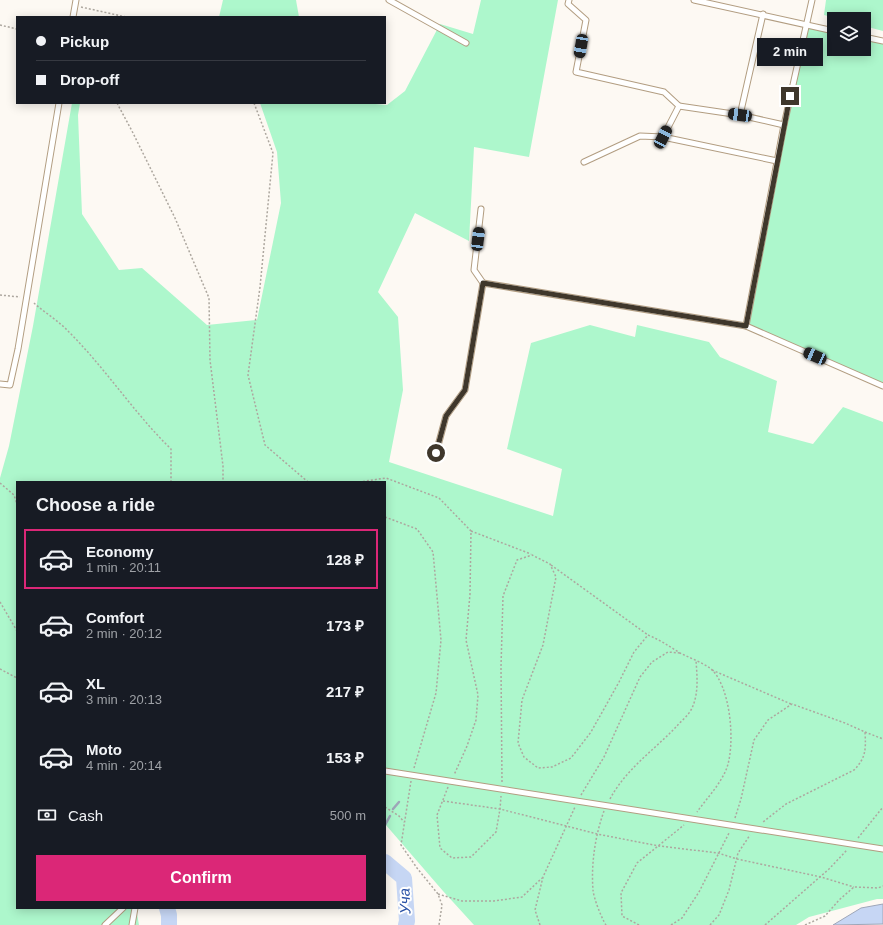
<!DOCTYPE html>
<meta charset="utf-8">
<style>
:root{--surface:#171b24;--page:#20242c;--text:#f1f3f6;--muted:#9ea1a6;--line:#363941;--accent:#db2777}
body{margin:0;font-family:Helvetica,sans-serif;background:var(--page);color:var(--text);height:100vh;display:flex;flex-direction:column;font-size:15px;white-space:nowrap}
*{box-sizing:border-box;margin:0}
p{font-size:13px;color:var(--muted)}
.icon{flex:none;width:22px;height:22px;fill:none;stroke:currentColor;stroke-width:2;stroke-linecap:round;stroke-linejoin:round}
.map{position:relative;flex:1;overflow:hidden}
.side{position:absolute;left:16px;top:481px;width:370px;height:428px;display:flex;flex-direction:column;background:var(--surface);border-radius:0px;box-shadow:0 2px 10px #0003}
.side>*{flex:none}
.banner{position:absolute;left:16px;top:16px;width:370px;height:88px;border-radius:0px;box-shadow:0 2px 10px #0003;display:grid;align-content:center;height:88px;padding:0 20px;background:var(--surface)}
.buttons{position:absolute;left:827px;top:12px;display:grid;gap:8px}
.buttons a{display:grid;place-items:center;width:44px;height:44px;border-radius:0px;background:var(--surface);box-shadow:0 2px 10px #0003;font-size:20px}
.end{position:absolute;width:18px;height:18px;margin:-9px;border:5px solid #3f372b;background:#fff;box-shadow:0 0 0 2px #fff}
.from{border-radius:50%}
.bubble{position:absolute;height:28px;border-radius:0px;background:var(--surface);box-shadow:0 2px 10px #0003;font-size:13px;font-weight:700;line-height:28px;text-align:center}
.car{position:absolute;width:12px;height:24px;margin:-12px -6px;border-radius:5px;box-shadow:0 0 3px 1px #0007;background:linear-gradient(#222 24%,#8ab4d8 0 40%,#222 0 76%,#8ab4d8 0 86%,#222 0)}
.banner b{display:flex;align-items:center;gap:14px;height:38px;font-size:15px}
.banner b+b{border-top:1px solid var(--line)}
.banner i{width:10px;height:10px;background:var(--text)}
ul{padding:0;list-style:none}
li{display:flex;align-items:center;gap:12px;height:60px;margin:0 8px 6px;padding:0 12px;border:2px solid transparent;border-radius:0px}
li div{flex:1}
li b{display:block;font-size:15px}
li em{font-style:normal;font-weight:700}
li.active{border-color:var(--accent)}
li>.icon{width:36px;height:36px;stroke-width:1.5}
h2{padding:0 20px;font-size:18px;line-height:48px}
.pay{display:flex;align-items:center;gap:10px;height:44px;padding:0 20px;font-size:15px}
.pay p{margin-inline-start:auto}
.cta{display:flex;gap:8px;margin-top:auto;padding:8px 20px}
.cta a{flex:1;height:46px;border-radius:0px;background:var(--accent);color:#fff;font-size:16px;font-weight:700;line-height:46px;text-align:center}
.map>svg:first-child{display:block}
.green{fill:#adf7cc}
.water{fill:#c6d6f4;stroke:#9ea6b8}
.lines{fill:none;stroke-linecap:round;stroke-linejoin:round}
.stream{stroke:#9ea6b8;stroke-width:2.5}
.river{stroke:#c6d6f4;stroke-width:16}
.lane-casing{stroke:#b29d81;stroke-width:7}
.path{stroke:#ada79f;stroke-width:1.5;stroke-dasharray:2 2;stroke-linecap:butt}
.lane{stroke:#fff;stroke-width:5}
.route{stroke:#3f372b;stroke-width:5}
.labels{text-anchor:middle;stroke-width:4;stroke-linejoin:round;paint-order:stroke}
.water-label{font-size:15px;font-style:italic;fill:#2a52a6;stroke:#fff}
</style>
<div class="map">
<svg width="883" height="925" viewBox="0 0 883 925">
<rect width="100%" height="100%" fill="#fdf9f3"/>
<g class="green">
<path d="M223,0H296L299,17H219Z"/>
<path d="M481,0H558L529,157L474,147L469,241L415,213L378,292L398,317L403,390L389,462L553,516L562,469L507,449L531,343L590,325L635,337L637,325L709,342L720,357L777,381L768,432L813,444L843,407L883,422V899H877L809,917L796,925H474L443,891L385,824V482H17V908H136L139,925H0V478L9,446L33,326L72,103H80L78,115L82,214L119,270L142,268L207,325L257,320L281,203L277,152L260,103H364L387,105L405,91L440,24L473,34Z"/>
<path d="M826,0H883V31L864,26V19H839L824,15Z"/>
<path d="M806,25L834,31V49H864V37L883,41V386L746,326Z"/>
</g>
<path class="water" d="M883,904V924L833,925L861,908Z"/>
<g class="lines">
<g class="stream">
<path d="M393,809L399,802"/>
<path d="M385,825L390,816"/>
</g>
<g class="river">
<path d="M385,862L404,878L407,921L406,925"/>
<path d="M167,908L169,915V925"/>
</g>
<g class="lane-casing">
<g id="lane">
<path d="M389,0L466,43"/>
<path d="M569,0L568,4L586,20L576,72L664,92L679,106L663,137L640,136L584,162"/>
<path d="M694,0L834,31"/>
<path d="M812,0L784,125L746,326L883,386"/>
<path d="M73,17L76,0"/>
<path d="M864,37L883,41"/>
<path d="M679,106L740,115L784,125"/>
<path d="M740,115L763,14"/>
<path d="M663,137L777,161"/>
<path d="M481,209L474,270L483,283"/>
<path d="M0,384L10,385L18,349L59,103"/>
<path d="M436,453L446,416L465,390L483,283L746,326"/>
<path d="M385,771L883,849"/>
<path d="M105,925L123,908"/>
<path d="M132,925L135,908"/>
</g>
</g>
<g class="path">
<path d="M81,7L126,17"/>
<path d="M0,25L17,29"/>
<path d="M117,103L133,133L175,218L209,298L210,360L223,466V482"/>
<path d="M254,103L273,153L260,287L248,375L265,445L308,482"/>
<path d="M0,295L20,297"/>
<path d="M34,303C45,313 59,321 69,332C106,369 134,413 171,449V482"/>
<path d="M359,482L386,478L439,498L471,531L470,594L466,640L478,695L476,720L467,746L454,775"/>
<path d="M0,483L14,495L17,504"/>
<path d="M385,517L417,529L433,552L441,640L436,693L414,768"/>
<path d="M471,531L531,554"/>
<path d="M551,565L648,635"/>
<path d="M0,602L17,631"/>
<path d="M0,669L17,678"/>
<path d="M712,670L791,704"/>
<path d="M865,732L883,739"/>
<path d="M411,781L401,845L417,868L438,894L442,905L439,925"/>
<path d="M502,782L501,667L503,596L517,560L532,555L550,564L556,577L543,645L522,700L518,743L524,757L538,768L552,767L571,758L591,732L619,682L634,652L648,635C660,640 669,646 680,653C690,658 701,662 710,668C731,685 736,746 726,770C719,786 707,798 697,812"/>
<path d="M448,787L437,815L440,848L452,858L471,857L496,832L500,809L501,796"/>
<path d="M581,795L604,757L640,677L652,662L668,652L680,653"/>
<path d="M610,799C626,769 653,751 676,727C681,721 689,715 692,708C699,693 697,676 696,660"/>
<path d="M443,801L500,809L597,834L659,846L718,853L737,859L821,877L854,887"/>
<path d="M385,807L399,816L404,822"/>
<path d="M604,811C595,836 591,864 593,890C594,899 601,917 606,925"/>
<path d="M735,818L741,799L754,740L768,720L792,704L845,723L865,732C866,749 866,758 854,770L786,804L763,822"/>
<path d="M858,838L883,807"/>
<path d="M438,894L462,901H494L522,897L542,878"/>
<path d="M540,925L535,910L543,877L575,807"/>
<path d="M639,925L622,916L621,893L637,863L684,825"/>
<path d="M671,925L682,918L699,892L729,833"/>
<path d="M710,925L719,915L729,890L738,853L750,835"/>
<path d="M765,925L829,869L847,850"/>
<path d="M805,925L825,916L839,900L854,887L878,888L883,886"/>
</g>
<use href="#lane" class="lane"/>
</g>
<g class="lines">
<path class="route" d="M436,453L446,416L465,390L483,283L746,326L790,96"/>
</g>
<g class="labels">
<g class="water-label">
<text transform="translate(405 901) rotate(-92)" y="5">Уча</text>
</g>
</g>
</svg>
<div class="buttons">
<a><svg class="icon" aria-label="layers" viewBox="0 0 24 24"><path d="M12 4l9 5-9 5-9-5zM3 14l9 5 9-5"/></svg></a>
</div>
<i class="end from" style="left:436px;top:453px"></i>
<i class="end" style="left:790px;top:96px"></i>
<div class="bubble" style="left:757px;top:38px;width:66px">2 min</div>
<i class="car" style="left:581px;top:46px;rotate:190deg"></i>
<i class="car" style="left:740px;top:115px;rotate:278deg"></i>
<i class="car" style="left:663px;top:137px;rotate:27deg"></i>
<i class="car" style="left:478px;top:239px;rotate:7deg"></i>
<i class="car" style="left:815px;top:356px;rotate:294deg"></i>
<div class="banner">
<b><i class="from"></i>Pickup</b>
<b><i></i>Drop-off</b>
</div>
<section class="side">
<h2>Choose a ride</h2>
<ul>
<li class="active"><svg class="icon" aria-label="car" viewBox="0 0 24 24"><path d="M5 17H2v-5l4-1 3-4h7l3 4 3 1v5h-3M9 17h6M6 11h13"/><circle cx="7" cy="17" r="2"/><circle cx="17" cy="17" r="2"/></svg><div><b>Economy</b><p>1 min · 20:11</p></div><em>128 ₽</em></li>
<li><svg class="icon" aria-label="car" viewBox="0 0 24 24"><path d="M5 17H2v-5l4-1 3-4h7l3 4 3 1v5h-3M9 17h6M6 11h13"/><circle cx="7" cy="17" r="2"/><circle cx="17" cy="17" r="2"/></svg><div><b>Comfort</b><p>2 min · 20:12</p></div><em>173 ₽</em></li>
<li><svg class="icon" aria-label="car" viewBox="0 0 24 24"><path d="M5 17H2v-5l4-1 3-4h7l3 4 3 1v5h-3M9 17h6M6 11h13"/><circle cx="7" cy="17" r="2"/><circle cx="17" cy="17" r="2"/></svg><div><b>XL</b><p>3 min · 20:13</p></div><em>217 ₽</em></li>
<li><svg class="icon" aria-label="car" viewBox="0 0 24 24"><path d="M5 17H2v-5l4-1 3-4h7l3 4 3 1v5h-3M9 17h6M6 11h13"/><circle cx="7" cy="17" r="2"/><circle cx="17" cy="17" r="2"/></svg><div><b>Moto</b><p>4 min · 20:14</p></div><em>153 ₽</em></li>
</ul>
<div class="pay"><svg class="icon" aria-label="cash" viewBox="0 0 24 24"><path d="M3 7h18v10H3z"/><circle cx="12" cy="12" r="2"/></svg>Cash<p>500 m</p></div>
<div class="cta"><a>Confirm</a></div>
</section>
</div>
